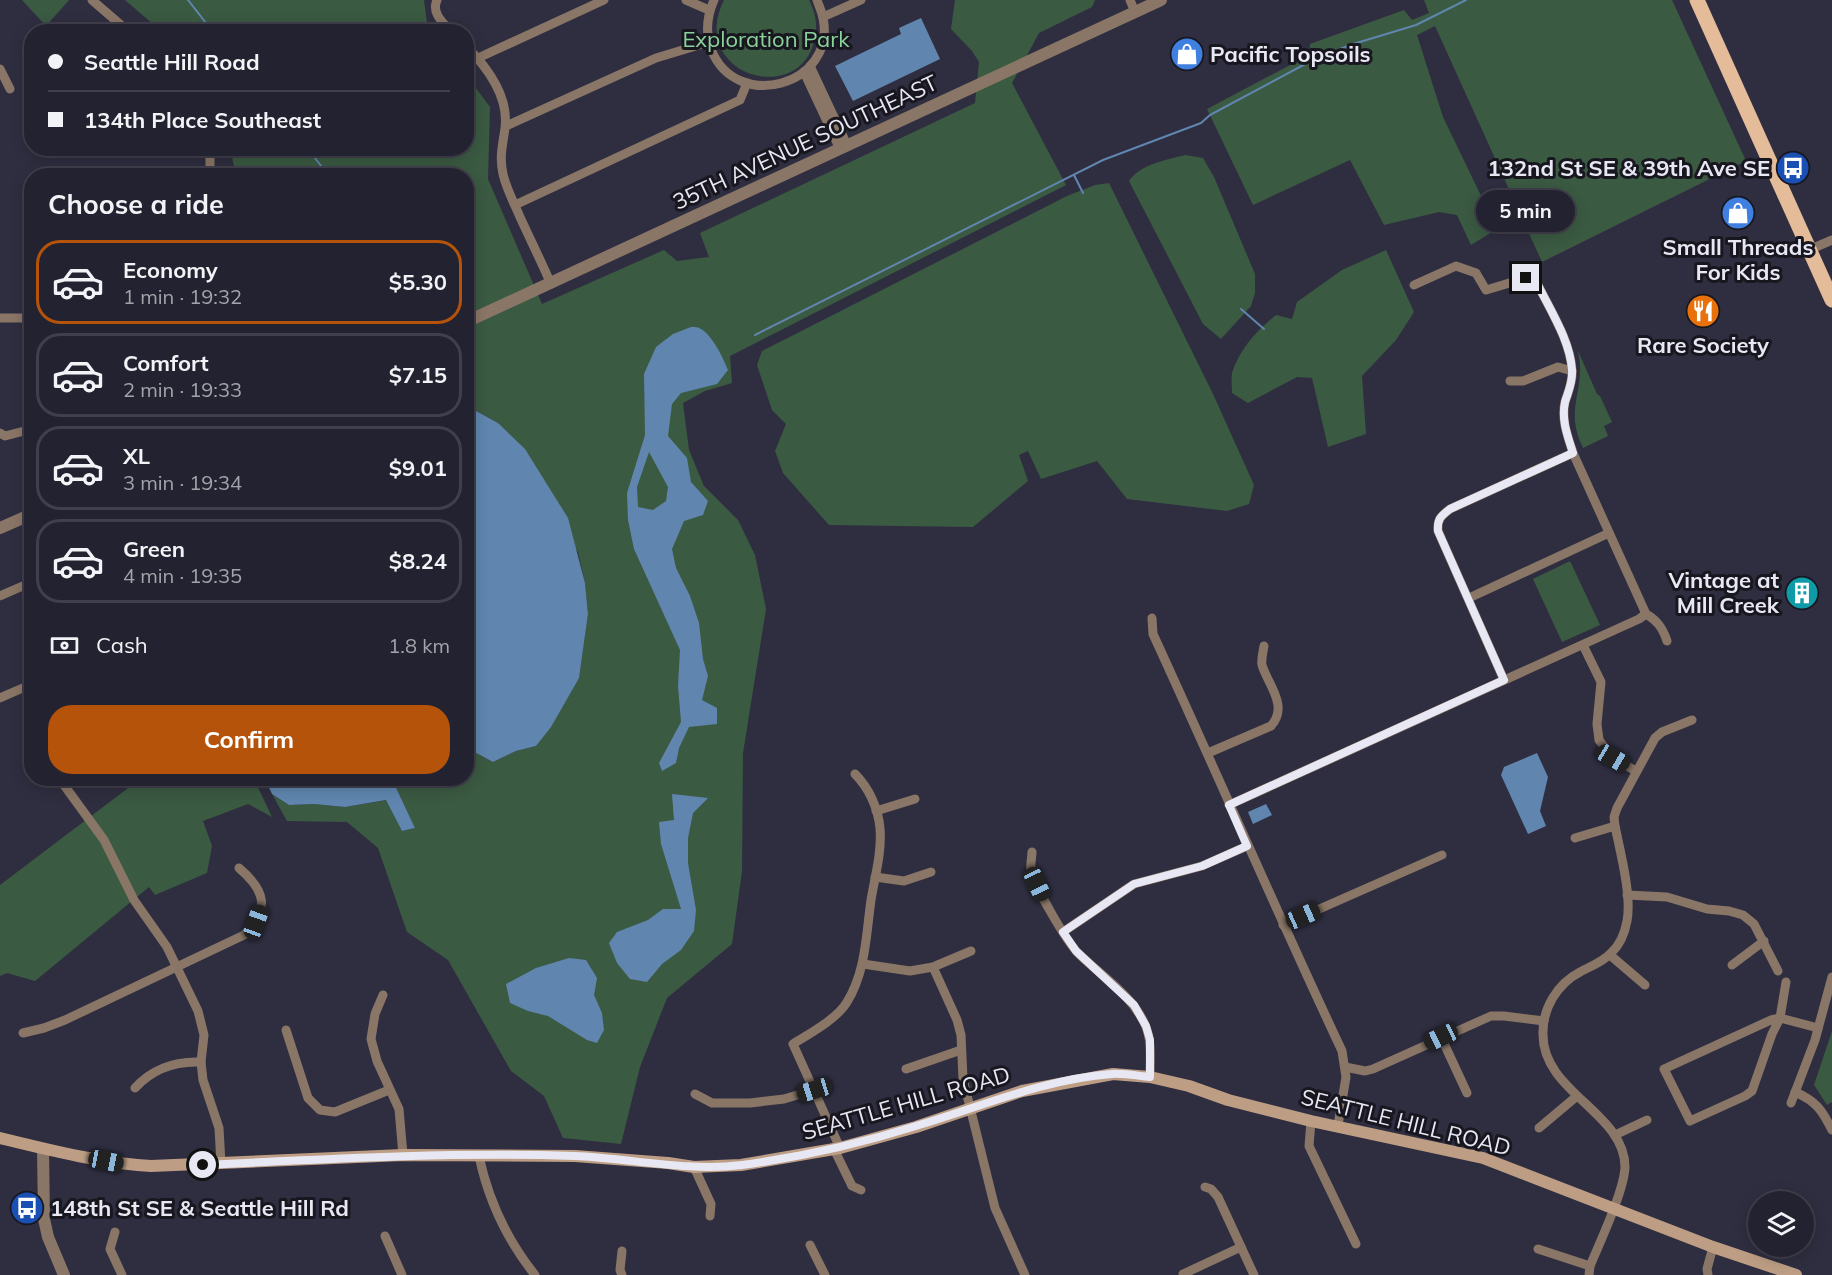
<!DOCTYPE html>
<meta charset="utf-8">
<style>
:root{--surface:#232230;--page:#2b2a38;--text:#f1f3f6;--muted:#a3a4ab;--line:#403f4c;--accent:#b45309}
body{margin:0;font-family:Mulish,sans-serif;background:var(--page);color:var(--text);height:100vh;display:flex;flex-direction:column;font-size:22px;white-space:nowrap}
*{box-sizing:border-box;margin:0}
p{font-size:20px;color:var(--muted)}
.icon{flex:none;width:33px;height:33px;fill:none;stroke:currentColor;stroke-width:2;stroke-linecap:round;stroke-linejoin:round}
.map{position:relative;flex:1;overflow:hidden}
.drawer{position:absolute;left:24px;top:168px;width:450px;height:618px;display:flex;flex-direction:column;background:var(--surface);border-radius:24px;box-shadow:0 3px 15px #0003,0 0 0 2px var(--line)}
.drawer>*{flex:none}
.banner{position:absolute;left:24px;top:24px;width:450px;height:132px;border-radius:24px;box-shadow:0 3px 15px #0003,0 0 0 2px var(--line);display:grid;align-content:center;height:132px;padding:0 24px;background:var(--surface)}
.buttons{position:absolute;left:1748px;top:1191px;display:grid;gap:12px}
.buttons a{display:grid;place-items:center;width:66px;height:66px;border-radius:50%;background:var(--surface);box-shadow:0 3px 15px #0003,0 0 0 2px var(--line);font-size:30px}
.end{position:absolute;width:27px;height:27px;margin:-14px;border:8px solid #e8e8f4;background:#111;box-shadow:0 0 0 3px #111}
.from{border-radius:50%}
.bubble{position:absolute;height:42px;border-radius:21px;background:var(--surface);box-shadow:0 3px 15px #0003,0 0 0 2px var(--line);font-size:20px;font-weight:700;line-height:42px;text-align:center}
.car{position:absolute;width:18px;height:36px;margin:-18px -9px;border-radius:8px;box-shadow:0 0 4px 2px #0007;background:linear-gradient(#222 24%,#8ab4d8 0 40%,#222 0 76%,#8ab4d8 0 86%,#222 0)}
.banner b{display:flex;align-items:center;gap:21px;height:57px;font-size:22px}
.banner b+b{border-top:2px solid var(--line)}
.banner i{width:15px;height:15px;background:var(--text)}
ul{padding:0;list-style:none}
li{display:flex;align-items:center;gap:18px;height:84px;margin:0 12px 9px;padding:0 12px;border:3px solid var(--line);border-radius:24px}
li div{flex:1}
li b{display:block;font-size:22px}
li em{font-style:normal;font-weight:700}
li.active{border-color:var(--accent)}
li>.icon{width:54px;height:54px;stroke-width:1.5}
h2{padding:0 24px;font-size:27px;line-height:72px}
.pay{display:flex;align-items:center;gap:15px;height:66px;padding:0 24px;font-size:22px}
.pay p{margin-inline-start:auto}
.cta{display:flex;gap:12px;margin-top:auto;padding:12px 24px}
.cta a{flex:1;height:69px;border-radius:24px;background:var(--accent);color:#fff;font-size:24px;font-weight:700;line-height:69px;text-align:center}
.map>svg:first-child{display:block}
.green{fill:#3b5a42}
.water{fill:#6086af;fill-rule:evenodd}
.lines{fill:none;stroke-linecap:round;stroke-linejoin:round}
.stream{stroke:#6086af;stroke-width:2}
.minor{stroke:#8a7666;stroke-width:9}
.tertiary{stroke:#8a7666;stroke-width:12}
.secondary{stroke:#bd9e84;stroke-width:12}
.primary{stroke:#e4bc9a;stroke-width:15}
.route{stroke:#e8e8f4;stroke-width:8}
.labels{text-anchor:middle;stroke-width:6;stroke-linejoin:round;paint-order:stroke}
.park-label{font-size:22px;fill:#8ad29b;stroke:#18171f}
.poi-label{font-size:22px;font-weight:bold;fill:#e8e8f4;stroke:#18171f;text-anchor:start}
.street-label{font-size:22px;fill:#e8e8f4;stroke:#18171f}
</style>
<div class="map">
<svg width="1832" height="1275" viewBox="0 0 1832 1275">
<rect width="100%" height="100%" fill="#2f2e40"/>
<g class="green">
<path d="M22,0H69L46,26Z"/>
<path d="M125,0H424L427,23L433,31H161Z"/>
<path d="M724,0H809C817,15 818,29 813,45C794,106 688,73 724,0Z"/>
<path d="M955,0H1095L1092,7L1039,33L1012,83L1066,185L730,356L732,383L705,391L683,403L689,450L704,486L738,520L755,555L766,609L743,753L742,871L732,944L667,998L640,1067L621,1144L563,1138L544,1096L511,1071L448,960L407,932L378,848L347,822L287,821L272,794L289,805L314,804L345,807L387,800L402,831L415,828L392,779L466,778L467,748L493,762L516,751L536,746L579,677L588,614L585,583L578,552L498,423L467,406L466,176L235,175L231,149L466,148L467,76L490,107L488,179L542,304L664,250L677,261L709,257L700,233L975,103L979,62L972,51L951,29Z"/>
<path d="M1424,0H1672L1746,161L1542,262L1435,26L1417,35L1443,117L1497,229L1471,245L1457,215L1439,212L1384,225L1350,160L1253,205L1207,109L1309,55L1310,44L1404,10L1412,20L1429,13Z"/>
<path d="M1185,155L1203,158L1214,177L1255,274V293L1251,306L1221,339L1203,324L1129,181C1140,164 1167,160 1185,155Z"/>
<path d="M1109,183L1213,394L1254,485L1249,504L1227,511L1127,499L1097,461L1041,479L1028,451L1019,455L1028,481L973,527L829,525L783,473L775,451L786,424L772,410L757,365L762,351L1067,196L1095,185Z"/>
<path d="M1386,250L1414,312L1396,340L1362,376L1366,434L1328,447L1312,378L1297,377L1248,403L1232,393C1232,387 1231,379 1232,373C1239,350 1257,330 1276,315L1292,319L1297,302L1342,270Z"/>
<path d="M1578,351L1597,394L1600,396L1612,422L1604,426L1608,436L1583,448C1563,407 1587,391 1578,351Z"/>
<path d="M1570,561L1600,625L1562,642L1533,579Z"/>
<path d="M140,779H254L272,817L248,804L203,821L212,846L207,873L155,895L149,887L35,981L7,973L0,976V885Z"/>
<path d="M1832,1031V1102L1827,1105L1814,1085Z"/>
</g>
<g class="water">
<path d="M921,18L940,59L853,101L835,66L901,34L899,28Z"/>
<path d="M691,327C695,327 698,327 701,329C713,336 723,358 728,370L717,384L681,393L672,404L668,436L687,458L691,482L708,501L703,515L684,521L672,549L676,568L690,596L699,623L703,659L708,676L702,700L717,708V724L689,727L679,748L676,763L662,771L659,763L681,722L678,686L680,650L634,549L628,520L627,493L645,435L644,374L656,347L673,334ZM649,452L668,487L666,501L653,510L638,507L637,487Z"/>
<path d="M467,406L498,423L525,449L568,518L585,583L588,614L579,678L551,727L536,746L516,751L493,762L467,748Z"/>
<path d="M1537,753L1548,777L1540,811L1546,826L1528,834L1501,775L1504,767Z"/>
<path d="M265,779H392L415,828L402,831L386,800L345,807L314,804L289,805L272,794Z"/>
<path d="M672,794L708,798L693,813L688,838V863L696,910L694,931L681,950L662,964L647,982L630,979L617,963L609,943L617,932L648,920L663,909H681L661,844L659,822L674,820Z"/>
<path d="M1266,804L1272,815L1253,824L1248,812Z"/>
<path d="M569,958L586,960L597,978L594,995L602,1013L604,1030L597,1043L587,1040L548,1016L528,1011L510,1003L506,984L536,968Z"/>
</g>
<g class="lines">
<g class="stream">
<path d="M188,0L213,32"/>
<path d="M307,148L322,167L326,176"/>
<path d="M1074,175L1083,193"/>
<path d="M1241,309L1264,329"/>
<path d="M755,335L1103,160L1201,123L1210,115L1309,62L1350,45L1416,25L1466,0"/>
</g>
<g class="minor">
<path d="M92,0L129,32"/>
<path d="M437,0C431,13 443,23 452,32"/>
<path d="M686,0L709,10"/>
<path d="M714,0C707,16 705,32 711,49C736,114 837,85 823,18C822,12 819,6 817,0"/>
<path d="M1130,0L1135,12"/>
<path d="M823,17L861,0"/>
<path d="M466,46C487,67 509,97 505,128C503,144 499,157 503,174C506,188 514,203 520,217C530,239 541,261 551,284"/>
<path d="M478,58L604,0"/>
<path d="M810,66L847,145"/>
<path d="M0,69L10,89"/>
<path d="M804,72L840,149"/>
<path d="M506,126L656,58L709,42"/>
<path d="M210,148V176"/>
<path d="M515,205L740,100L747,83"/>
<path d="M1809,250L1832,240"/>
<path d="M1414,285L1456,266L1476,273L1486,290L1526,278L1532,279L1537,283C1550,310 1570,340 1572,370C1573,382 1568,392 1565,402C1561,420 1568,437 1573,453L1646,614C1658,621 1663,629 1667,641"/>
<path d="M0,318H32"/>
<path d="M1510,381H1523L1558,367L1572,371"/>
<path d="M0,433L5,436L32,429"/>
<path d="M0,596L32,582"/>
<path d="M1469,598L1609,533"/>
<path d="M1152,618L1153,634C1217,773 1277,913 1342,1051L1346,1077L1338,1125"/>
<path d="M1583,645L1601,682L1597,724L1599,740L1613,758L1636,771"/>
<path d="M1504,680L1438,531C1437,519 1441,516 1450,509L1573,453"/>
<path d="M0,698L32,684"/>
<path d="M1208,753L1271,726C1289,706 1268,685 1262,665C1261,659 1263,652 1264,646"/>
<path d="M66,778L64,785L104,840L134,900L167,947L198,1011L204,1035L201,1062L203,1080L219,1128L221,1164"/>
<path d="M1229,805L1639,619L1646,614"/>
<path d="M876,811L915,799"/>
<path d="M1575,838L1615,826"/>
<path d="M1032,852C1032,857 1030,865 1031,870C1034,886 1067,942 1078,953C1101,976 1134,996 1146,1027C1152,1042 1150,1061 1150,1077"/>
<path d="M875,877L904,881L931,872"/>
<path d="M1627,895L1667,897L1707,909L1729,911L1743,915L1754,924L1778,971"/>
<path d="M1283,925L1442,855"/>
<path d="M1063,932L1134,884L1202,866L1247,846"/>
<path d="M1610,955L1645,985"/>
<path d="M863,964L910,971L933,967L971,951"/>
<path d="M1732,965L1764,941"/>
<path d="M933,967L957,1020L961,1035L963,1079L995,1208L1025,1275"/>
<path d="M1786,982L1780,1018L1772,1034L1752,1091L1745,1096L1690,1121L1664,1069L1771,1020L1780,1018L1818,1028"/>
<path d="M383,995L375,1014L371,1039L377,1061L399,1109L403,1155"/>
<path d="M286,1030L308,1098L320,1110L335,1112L389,1090"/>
<path d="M23,1033L44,1028L65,1020L244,935C270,909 266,891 239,868"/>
<path d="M1441,1037L1467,1093"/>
<path d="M1345,1067L1365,1071L1373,1069L1491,1016H1504L1544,1021"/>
<path d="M906,1069L961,1050"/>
<path d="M135,1088C153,1068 175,1061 201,1062"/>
<path d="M1795,1092C1816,1101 1822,1110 1832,1130"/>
<path d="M695,1094L712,1103H750L784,1099L814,1090"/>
<path d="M1791,1103L1815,1040L1832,977"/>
<path d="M1311,1121L1309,1146L1356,1244"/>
<path d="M1539,1128L1577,1096"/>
<path d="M1615,1135L1647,1120"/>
<path d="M840,1148L793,1044C809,1034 837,1019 847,1002C866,971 866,935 871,900C875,876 882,852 880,828C878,808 869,788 855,774"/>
<path d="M834,1149L852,1186L861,1190"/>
<path d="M479,1156C488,1199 508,1241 535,1275"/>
<path d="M694,1167L711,1204L710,1216"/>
<path d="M1205,1187L1211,1189L1218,1197L1254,1275"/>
<path d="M115,1232L110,1249L122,1275"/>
<path d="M385,1236L402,1275"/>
<path d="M810,1245L825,1275"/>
<path d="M1538,1249L1590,1266"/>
<path d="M622,1251L620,1270L622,1275"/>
<path d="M1183,1274L1241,1247"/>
<path d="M1589,1275L1590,1266C1600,1242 1624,1191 1625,1167C1625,1113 1543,1092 1543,1035C1542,1009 1557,984 1580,972C1591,966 1603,962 1611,953C1620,945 1625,932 1627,921C1632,896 1620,851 1615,826L1614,817L1617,808L1655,738L1662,732L1692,720"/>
<path d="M1708,1275L1707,1269L1713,1247"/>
</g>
<g class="tertiary">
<path d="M466,322L1161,0"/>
<path d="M0,528L32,514"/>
<path d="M43,1149L44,1219L48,1237L64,1275"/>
</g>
<path class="secondary" d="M0,1138C49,1150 100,1163 151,1166L403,1155L575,1156L668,1163L694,1167L741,1165L840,1148L916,1127L1022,1091L1113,1074L1150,1077L1189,1086L1228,1100L1311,1121L1483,1158L1713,1247L1796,1275"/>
<path class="primary" d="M1697,0L1832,300"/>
</g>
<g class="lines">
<path class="route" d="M203,1165C327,1159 450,1152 574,1156C630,1158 686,1172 742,1165C801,1157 859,1144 916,1126C980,1107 1044,1079 1112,1074C1124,1073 1138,1076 1150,1077V1040L1146,1026L1134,1005L1076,951L1063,932L1134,884L1202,866L1247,846L1229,805L1504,680L1438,531C1437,519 1441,516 1450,509L1573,453C1568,437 1561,420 1565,402C1568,392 1573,382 1572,370C1570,340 1550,310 1537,283L1532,279L1526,278"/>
</g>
<defs>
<g id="shop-disc" transform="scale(1.725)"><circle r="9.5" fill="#3f7fe0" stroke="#18171f"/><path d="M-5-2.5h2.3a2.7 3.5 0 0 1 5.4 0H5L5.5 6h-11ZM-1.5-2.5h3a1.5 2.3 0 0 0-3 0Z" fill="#fff"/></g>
<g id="bus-disc" transform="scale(1.725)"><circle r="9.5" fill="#1a4fb4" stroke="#18171f"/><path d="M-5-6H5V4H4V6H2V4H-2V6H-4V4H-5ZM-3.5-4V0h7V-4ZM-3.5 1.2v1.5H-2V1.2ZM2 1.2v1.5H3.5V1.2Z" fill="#fff"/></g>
<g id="restaurant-disc" transform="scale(1.725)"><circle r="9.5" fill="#e8710a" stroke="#18171f"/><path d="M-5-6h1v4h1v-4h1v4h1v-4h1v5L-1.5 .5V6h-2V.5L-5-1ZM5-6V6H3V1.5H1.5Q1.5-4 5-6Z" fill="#fff"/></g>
<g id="building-disc" transform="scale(1.725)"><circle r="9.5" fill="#0f9aa8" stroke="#18171f"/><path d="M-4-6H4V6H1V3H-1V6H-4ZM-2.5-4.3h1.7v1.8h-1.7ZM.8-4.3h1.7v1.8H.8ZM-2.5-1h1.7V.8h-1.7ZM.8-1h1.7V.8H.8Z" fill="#fff"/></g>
</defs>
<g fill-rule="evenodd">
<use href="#shop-disc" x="1187" y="54"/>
<use href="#bus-disc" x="1793" y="168"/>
<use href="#shop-disc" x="1738" y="213"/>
<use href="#restaurant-disc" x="1703" y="311"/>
<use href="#building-disc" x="1802" y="593"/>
<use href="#bus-disc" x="27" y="1208"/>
</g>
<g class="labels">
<g class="park-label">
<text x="766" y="47">Exploration Park</text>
</g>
<g class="poi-label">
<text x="1210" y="62">Pacific Topsoils</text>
<text x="1770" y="176" text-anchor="end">132nd St SE &amp; 39th Ave SE</text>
<text x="1738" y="255" text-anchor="middle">Small Threads<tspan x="1738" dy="25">For Kids</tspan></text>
<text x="1703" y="353" text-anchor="middle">Rare Society</text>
<text x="1779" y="588" text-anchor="end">Vintage at<tspan x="1779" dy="25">Mill Creek</tspan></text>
<text x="50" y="1216">148th St SE &amp; Seattle Hill Rd</text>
</g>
<g class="street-label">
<text transform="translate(805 142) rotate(-25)" y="8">35TH AVENUE SOUTHEAST</text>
<text transform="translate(906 1103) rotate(-16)" y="8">SEATTLE HILL ROAD</text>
<text transform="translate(1406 1122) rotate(14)" y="8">SEATTLE HILL ROAD</text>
</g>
</g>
</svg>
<div class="buttons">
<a><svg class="icon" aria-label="layers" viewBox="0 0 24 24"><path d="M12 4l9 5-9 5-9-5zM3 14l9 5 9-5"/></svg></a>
</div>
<i class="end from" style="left:203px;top:1165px"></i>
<i class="end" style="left:1526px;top:278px"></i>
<div class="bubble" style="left:1476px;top:190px;width:99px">5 min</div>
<i class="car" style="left:1613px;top:758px;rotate:120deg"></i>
<i class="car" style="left:1037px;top:884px;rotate:155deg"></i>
<i class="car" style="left:1303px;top:916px;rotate:66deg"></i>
<i class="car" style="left:256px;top:922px;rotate:20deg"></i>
<i class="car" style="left:1441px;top:1037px;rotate:245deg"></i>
<i class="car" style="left:814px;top:1090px;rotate:253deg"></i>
<i class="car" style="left:106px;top:1161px;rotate:101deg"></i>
<div class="banner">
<b><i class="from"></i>Seattle Hill Road</b>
<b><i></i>134th Place Southeast</b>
</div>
<section class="drawer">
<h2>Choose a ride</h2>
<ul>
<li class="active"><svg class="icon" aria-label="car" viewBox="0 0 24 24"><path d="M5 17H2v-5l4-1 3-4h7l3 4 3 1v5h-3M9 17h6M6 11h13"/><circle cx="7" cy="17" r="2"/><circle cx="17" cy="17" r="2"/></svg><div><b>Economy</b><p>1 min · 19:32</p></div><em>$5.30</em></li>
<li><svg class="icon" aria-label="car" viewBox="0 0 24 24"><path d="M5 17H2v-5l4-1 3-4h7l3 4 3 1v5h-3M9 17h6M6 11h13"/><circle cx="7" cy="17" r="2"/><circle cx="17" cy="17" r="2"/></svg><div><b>Comfort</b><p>2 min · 19:33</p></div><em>$7.15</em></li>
<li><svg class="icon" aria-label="car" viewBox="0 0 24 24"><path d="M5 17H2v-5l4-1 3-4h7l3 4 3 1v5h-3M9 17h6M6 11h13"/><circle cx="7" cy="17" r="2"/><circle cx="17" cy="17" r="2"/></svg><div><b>XL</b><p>3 min · 19:34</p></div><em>$9.01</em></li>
<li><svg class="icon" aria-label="car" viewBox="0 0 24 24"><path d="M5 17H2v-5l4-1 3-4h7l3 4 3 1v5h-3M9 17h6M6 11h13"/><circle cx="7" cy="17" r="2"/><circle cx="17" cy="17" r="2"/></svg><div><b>Green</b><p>4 min · 19:35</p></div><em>$8.24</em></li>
</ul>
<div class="pay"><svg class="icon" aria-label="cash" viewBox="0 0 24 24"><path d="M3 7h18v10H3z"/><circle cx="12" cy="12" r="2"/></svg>Cash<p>1.8 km</p></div>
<div class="cta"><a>Confirm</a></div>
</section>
</div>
